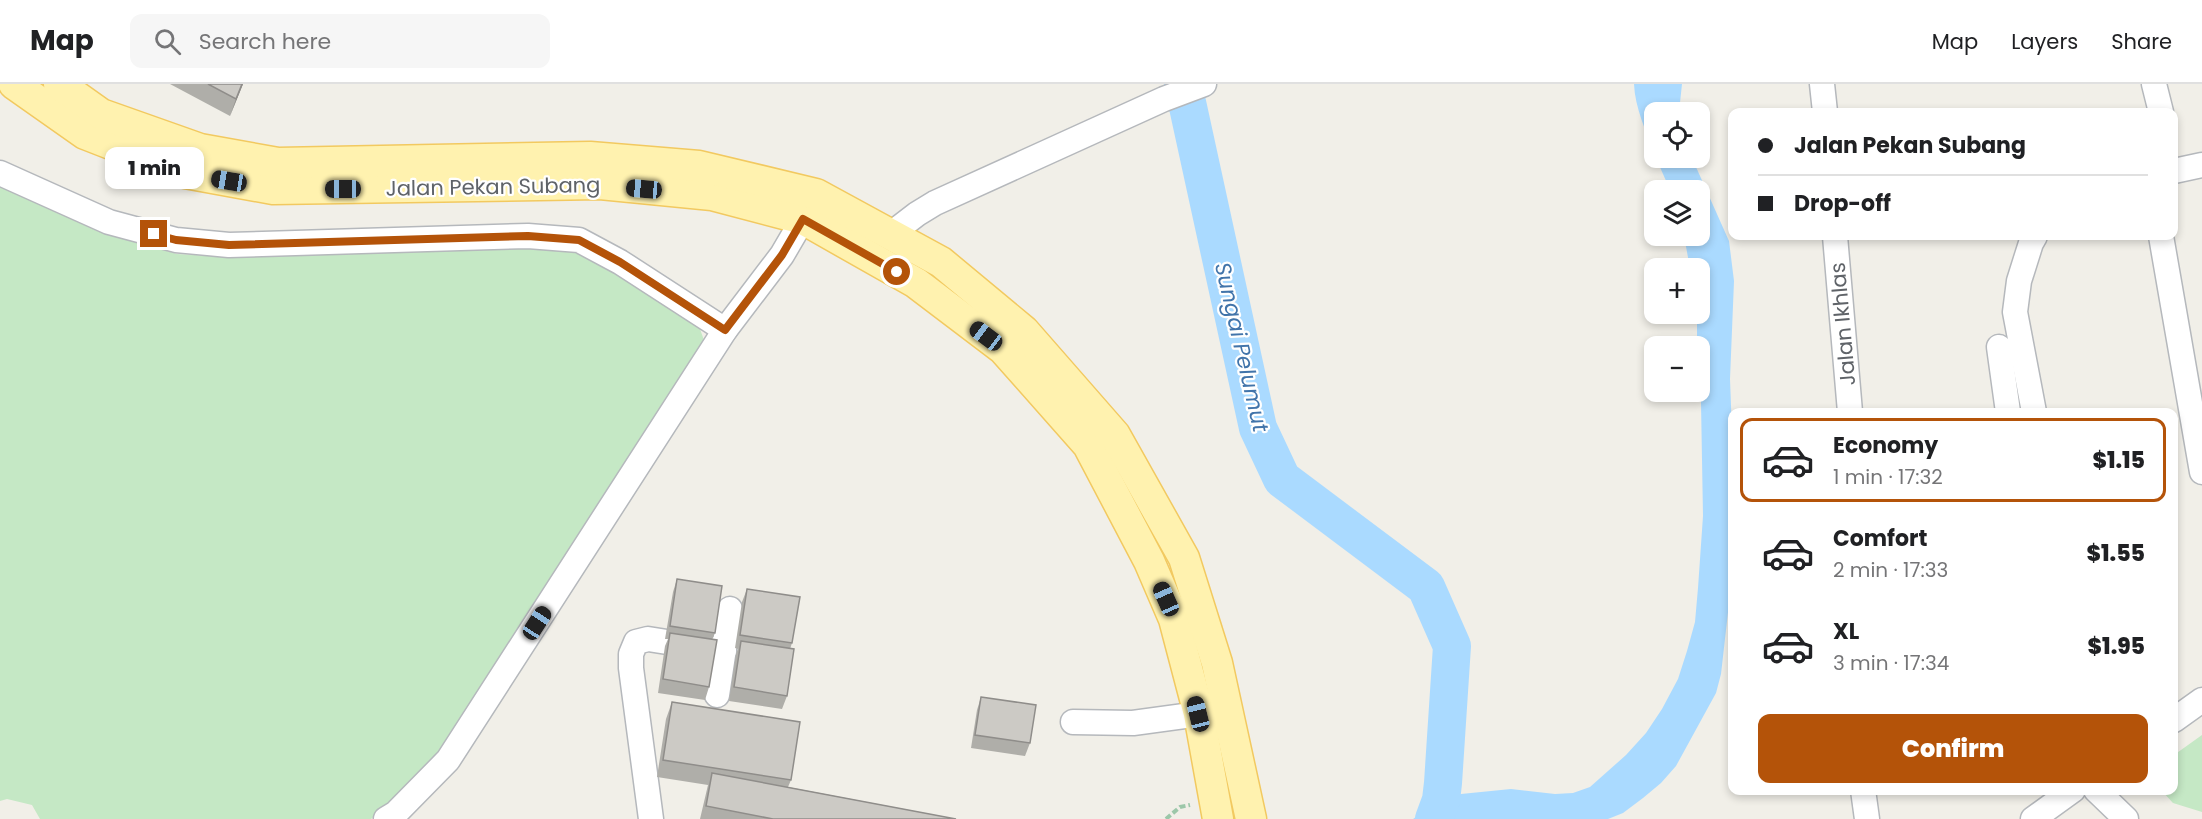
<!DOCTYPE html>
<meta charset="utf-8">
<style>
:root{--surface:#fff;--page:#f6f6f6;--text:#202124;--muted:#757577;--line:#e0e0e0;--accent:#b45309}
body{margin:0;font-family:Poppins,sans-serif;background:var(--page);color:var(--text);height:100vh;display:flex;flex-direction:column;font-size:22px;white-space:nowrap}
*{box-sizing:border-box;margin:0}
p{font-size:20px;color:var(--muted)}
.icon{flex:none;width:33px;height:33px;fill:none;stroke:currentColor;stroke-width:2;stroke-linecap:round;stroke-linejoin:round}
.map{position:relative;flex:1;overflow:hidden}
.drawer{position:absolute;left:1728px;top:324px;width:450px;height:387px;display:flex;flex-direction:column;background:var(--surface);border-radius:12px;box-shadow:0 3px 9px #0003}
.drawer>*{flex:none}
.guide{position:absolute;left:1728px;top:24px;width:450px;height:132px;border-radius:12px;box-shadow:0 3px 9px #0003;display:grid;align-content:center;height:132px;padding:0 30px;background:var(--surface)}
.controls{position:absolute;left:1644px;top:18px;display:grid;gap:12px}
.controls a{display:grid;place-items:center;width:66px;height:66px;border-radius:12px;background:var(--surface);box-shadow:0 3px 9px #0003;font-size:30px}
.end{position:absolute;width:27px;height:27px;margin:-14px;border:8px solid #b45309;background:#fff;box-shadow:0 0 0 3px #fff}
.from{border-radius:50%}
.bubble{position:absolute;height:42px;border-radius:12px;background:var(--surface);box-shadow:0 3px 9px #0003;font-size:20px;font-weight:800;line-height:42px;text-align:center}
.car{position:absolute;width:18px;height:36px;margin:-18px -9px;border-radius:8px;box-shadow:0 0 4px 2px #0007;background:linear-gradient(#222 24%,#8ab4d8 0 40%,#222 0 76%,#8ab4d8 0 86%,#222 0)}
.guide b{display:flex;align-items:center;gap:21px;height:57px;font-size:22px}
.guide b+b{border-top:2px solid var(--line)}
.guide i{width:15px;height:15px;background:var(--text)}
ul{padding:10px 0 0;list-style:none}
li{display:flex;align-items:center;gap:18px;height:84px;margin:0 12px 9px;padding:0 18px;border:3px solid transparent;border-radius:12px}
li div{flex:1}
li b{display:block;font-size:22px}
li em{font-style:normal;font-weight:800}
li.current{border-color:var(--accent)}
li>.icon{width:54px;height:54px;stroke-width:1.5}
.cta{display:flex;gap:12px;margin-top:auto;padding:12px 30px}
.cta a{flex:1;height:69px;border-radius:12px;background:var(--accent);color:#fff;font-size:24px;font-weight:800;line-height:69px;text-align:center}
header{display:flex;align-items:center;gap:36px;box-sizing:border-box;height:84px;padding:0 30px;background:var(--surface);border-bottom:2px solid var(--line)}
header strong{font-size:28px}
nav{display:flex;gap:33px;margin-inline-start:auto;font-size:21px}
.search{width:420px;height:54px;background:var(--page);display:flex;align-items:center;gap:15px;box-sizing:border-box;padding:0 21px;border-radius:12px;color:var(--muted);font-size:22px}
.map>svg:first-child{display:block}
.green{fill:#c5e8c5}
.water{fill:#aadaff}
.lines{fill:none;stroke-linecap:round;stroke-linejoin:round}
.river{stroke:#aadaff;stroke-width:38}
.minor-casing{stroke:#b5b8bc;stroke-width:27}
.major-casing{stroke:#f2c960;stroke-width:33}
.path{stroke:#9cc7a9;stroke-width:4;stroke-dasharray:6 3;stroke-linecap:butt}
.minor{stroke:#fff;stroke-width:24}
.major{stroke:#fff2af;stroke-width:30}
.wall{fill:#afaea9}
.shaded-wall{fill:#8f8d8a}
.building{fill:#cccac5;stroke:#8f8d8a;stroke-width:1.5}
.route{stroke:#b45309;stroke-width:8}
.labels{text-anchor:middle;stroke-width:4.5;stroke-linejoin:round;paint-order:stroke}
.street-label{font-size:21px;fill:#5f6368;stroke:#fff}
.water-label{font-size:22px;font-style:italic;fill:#4174aa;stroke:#fff}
</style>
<header>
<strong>Map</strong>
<div class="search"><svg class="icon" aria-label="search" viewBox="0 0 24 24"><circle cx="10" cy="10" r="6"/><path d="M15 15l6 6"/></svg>Search here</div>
<nav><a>Map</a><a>Layers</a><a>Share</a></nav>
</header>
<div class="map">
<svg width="2202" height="735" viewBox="0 0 2202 735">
<rect width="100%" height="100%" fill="#f1efe8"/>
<g class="green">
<path d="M0,101L97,147L177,170L230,173L526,162L573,164L609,179L700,245L705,259L504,570L434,674L394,715L371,735H40L32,721L7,715L0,717Z"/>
<path d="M2202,651V728L2173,719L2162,707L2174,706V671Z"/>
</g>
<g class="water">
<path d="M1634,0H1682L1679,28H1654V69C1646,47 1635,24 1634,0Z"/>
<path d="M1656,74H1692L1729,157L1734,197L1730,295L1732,348V493L1721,590L1716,609L1676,682L1661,699L1643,714L1623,729L1608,735H1413L1441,716L1461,710L1511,705L1555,710L1573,709L1590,703L1626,671L1646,649L1662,625L1678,595L1687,567L1695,538L1698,504L1703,432L1700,262H1697V230H1700V184H1690L1684,152H1700V106H1670Z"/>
</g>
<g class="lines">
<path class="river" d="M1183,0L1258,344L1282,395L1426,503L1452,562L1443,699L1441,716L1434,735"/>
<g class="minor-casing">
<g id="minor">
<path d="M1822,0L1825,28"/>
<path d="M2154,0L2161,28"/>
<path d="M2174,87L2202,81"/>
<path d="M0,89L109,138L176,156L229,161L528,152L579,156L620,178L725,246"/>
<path d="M891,150L917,130L935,119L1164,15L1204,0"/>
<path d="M1835,152L1850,328"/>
<path d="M2161,152L2202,388"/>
<path d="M1999,263L2008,328"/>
<path d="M2034,328L2015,228L2019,197L2031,159L2035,152"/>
<path d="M717,611L730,525"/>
<path d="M2174,636L2202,616"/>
<path d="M1073,638L1133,639L1199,630"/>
<path d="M1863,706L1867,735"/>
<path d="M2096,706L2126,735"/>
<path d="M386,735L396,729L448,676L725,246L782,171L803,135"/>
<path d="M651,735L631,584V570L636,558L648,555L724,567"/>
<path d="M2033,735L2073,706"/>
</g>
</g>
<g class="major-casing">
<g id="major">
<path d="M14,0L85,50L185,89L273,105L600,100L712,111L803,135L916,199L1003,265L1088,361L1149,477L1174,535L1199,630L1218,735"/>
<path d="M59,0L101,30L200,65L278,79L590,73L699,82L816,110L941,178L1024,247L1115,351L1184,474L1217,579L1251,735"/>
</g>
</g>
<path class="path" d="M1166,735L1180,723L1190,721"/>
<use href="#minor" class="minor"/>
<use href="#major" class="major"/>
</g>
<g class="wall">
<path d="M170,0H243L230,32Z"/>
<path d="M677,495L715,549L712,556L709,603L705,616L658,609L665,562L668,555H665L673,508Z"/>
<path d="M747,505L792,559L790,565L787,612L782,625L729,617L736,570L738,565L735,564L742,518Z"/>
<path d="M981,613L1030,659L1025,672L971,664L977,626Z"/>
<path d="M672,618L791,696L788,703L956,735H700L708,701L657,693L666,635Z"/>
</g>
<path class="shaded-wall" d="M242,0H243L230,32L236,15Z"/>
<g class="building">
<path d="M208,0H242L236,15Z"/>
<path d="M677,495L722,502L715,549L670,542Z"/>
<path d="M747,505L800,513L792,559L740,551Z"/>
<path d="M670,549L717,556L709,603L663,595Z"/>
<path d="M741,557L794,565L787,612L734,603Z"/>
<path d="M981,613L1036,621L1030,659L975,651Z"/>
<path d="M672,618L800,638L791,696L663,676Z"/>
<path d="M712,689L956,735H773L706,722Z"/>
</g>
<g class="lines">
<path class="route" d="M154,150L176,156L229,161L528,152L579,156L620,178L725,246L782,171L803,135L897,188"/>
</g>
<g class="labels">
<g class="street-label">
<text transform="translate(493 103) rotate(-1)" y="7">Jalan Pekan Subang</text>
<text transform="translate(1843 240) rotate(-95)" y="7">Jalan Ikhlas</text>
</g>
<g class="water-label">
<text transform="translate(1242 263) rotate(77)" y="8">Sungai Pelumut</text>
</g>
</g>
</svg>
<div class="controls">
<a><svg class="icon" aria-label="locate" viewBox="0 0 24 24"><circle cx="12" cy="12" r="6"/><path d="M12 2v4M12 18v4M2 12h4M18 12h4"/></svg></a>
<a><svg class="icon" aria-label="layers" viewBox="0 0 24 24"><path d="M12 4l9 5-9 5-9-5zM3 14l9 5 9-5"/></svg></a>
<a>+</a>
<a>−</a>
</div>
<i class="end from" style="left:897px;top:188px"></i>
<i class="end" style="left:154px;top:150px"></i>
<div class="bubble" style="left:105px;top:63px;width:99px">1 min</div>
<i class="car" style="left:229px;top:97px;rotate:280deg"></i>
<i class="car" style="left:343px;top:105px;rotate:270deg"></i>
<i class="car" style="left:644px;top:105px;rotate:275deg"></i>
<i class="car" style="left:986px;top:252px;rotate:307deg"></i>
<i class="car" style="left:1166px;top:515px;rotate:336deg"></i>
<i class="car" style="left:537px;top:539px;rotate:33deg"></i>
<i class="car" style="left:1198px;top:630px;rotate:346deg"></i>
<div class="guide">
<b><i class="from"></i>Jalan Pekan Subang</b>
<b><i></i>Drop-off</b>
</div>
<section class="drawer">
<ul>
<li class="current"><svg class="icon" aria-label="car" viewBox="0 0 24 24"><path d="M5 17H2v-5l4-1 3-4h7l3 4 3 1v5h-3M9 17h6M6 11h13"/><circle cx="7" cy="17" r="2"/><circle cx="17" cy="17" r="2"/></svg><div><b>Economy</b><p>1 min · 17:32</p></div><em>$1.15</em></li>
<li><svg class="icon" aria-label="car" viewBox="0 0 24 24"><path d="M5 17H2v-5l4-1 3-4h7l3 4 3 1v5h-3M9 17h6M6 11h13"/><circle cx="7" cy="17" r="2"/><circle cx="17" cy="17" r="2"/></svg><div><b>Comfort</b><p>2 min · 17:33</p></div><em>$1.55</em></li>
<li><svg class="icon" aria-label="car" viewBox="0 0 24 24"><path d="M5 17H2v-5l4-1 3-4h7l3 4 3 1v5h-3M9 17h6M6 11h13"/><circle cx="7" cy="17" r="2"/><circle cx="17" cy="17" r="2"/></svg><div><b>XL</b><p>3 min · 17:34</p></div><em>$1.95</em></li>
</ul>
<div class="cta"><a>Confirm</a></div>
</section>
</div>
